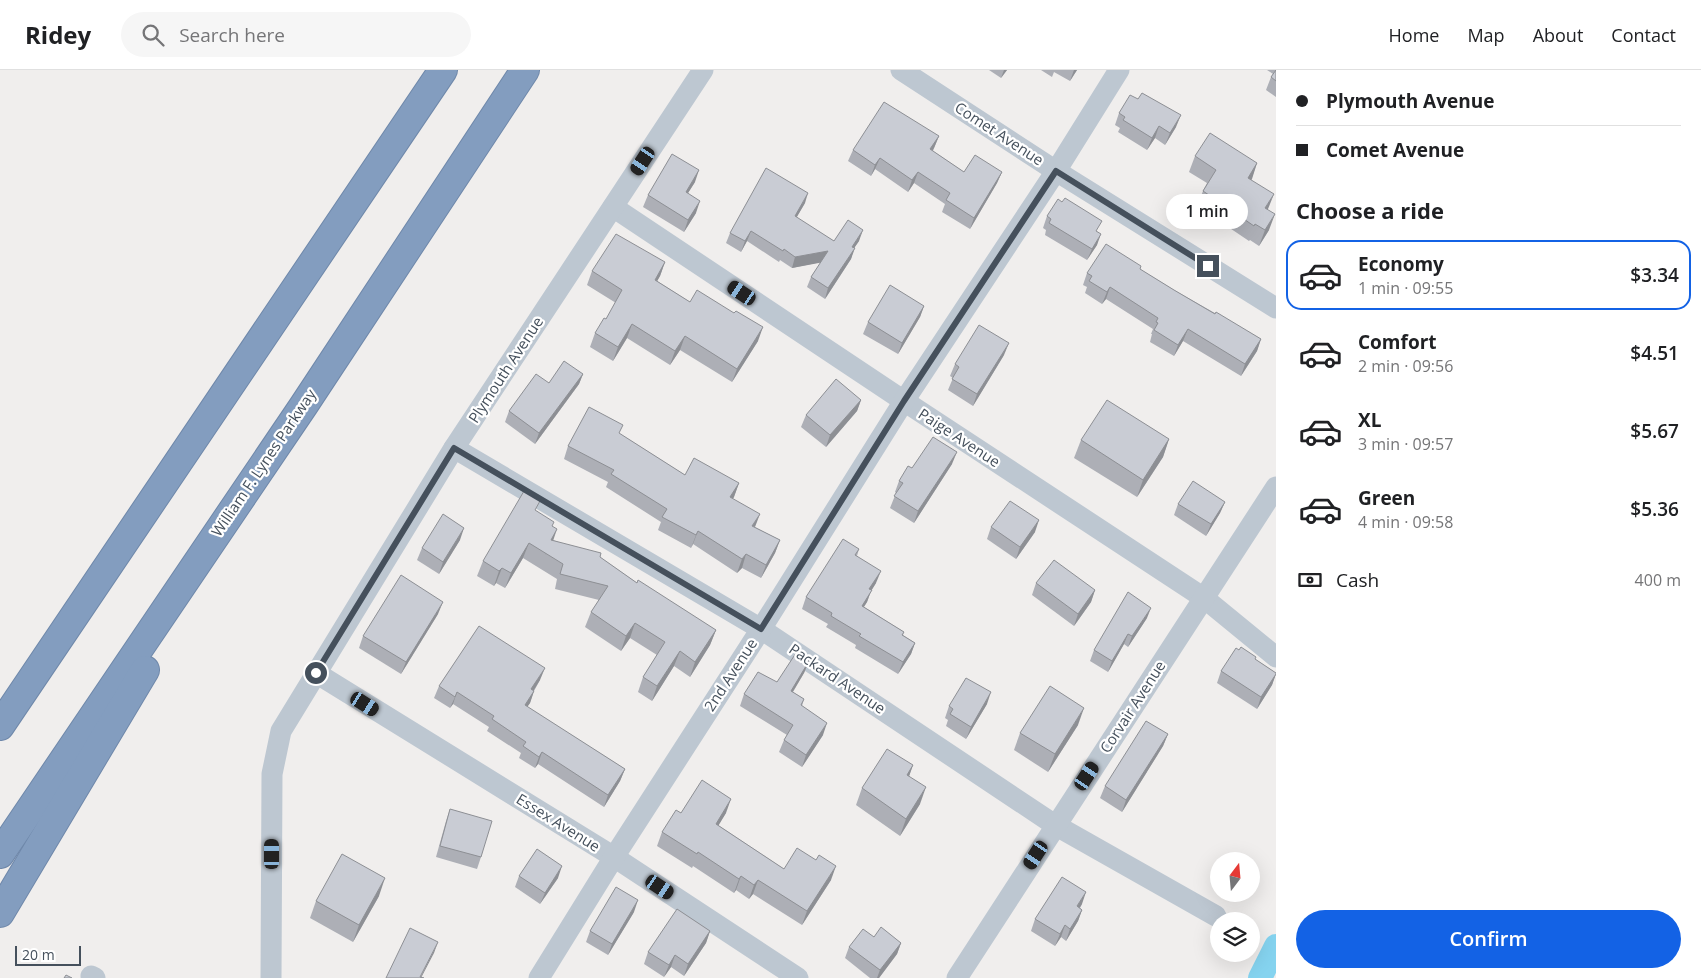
<!DOCTYPE html>
<meta charset="utf-8">
<style>
:root{--surface:#fff;--page:#f6f6f6;--text:#202124;--muted:#757577;--line:#e0e0e0;--accent:#1362e5}
body{margin:0;font-family:"Open Sans",sans-serif;background:var(--page);color:var(--text);height:100vh;display:flex;flex-direction:column;font-size:19px;white-space:nowrap}
*{box-sizing:border-box;margin:0}
p{font-size:16px;color:var(--muted)}
.icon{flex:none;width:28px;height:28px;fill:none;stroke:currentColor;stroke-width:2;stroke-linecap:round;stroke-linejoin:round}
.map{position:relative;flex:1;overflow:hidden}
.drawer{display:flex;flex-direction:column;background:var(--surface);width:425px}
.drawer>*{flex:none}
.top-card{display:grid;align-content:center;height:110px;padding:0 20px;background:var(--surface)}
.needle{width:32px;rotate:16deg}
.tools{position:absolute;left:1210px;top:782px;display:grid;gap:10px}
.tools a{display:grid;place-items:center;width:50px;height:50px;border-radius:50%;background:var(--surface);box-shadow:0 5px 20px #0002;font-size:25px}
.scale{position:absolute;left:15px;bottom:12px;width:66px;box-sizing:border-box;padding-left:5px;border:2px solid #45505c;border-top:0;font-size:14px;line-height:18px;white-space:nowrap;color:#45505c;-webkit-text-stroke:4px #fff;paint-order:stroke}
.end{position:absolute;width:22px;height:22px;margin:-11px;border:6px solid #45505c;background:#fff;box-shadow:0 0 0 2px #fff}
.from{border-radius:50%}
.bubble{position:absolute;height:35px;border-radius:18px;background:var(--surface);box-shadow:0 5px 20px #0002;font-size:16px;font-weight:600;line-height:35px;text-align:center}
.car{position:absolute;width:15px;height:30px;margin:-15px -8px;border-radius:6px;box-shadow:0 0 4px 1px #0007;background:linear-gradient(#222 24%,#8ab4d8 0 40%,#222 0 76%,#8ab4d8 0 86%,#222 0)}
.top-card b{display:flex;align-items:center;gap:18px;height:48px;font-size:19px}
.top-card b+b{border-top:1px solid var(--line)}
.top-card i{width:12px;height:12px;background:var(--text)}
ul{padding:0;list-style:none}
li{display:flex;align-items:center;gap:15px;height:70px;margin:0 10px 8px;padding:0 10px;border:2px solid transparent;border-radius:15px}
li div{flex:1}
li b{display:block;font-size:19px}
li em{font-style:normal;font-weight:600}
li.on{border-color:var(--accent)}
li>.icon{width:45px;height:45px;stroke-width:1.5}
h2{padding:0 20px;font-size:22px;line-height:60px}
.pay{display:flex;align-items:center;gap:12px;height:55px;padding:0 20px;font-size:19px}
.pay p{margin-inline-start:auto}
.action{display:flex;gap:10px;margin-top:auto;padding:10px 20px}
.action a{flex:1;height:58px;border-radius:30px;background:var(--accent);color:#fff;font-size:20px;font-weight:600;line-height:58px;text-align:center}
header{display:flex;align-items:center;gap:30px;box-sizing:border-box;height:70px;padding:0 25px;background:var(--surface);border-bottom:1px solid var(--line)}
header strong{font-size:24px}
nav{display:flex;gap:28px;margin-inline-start:auto;font-size:18px}
.search{width:350px;height:45px;background:var(--page);display:flex;align-items:center;gap:12px;box-sizing:border-box;padding:0 18px;border-radius:28px;color:var(--muted);font-size:19px}
main{display:flex;flex:1;min-height:0}
.map>svg:first-child{display:block}
.lines{fill:none;stroke-linecap:round;stroke-linejoin:round}
.canal{stroke:#85d3ef;stroke-width:24}
.highway-casing{stroke:#6f88aa;stroke-width:30}
.minor{stroke:#bdc7d1;stroke-width:21}
.highway{stroke:#839dbf;stroke-width:28}
.wall{fill:#adafb6}
.shaded-wall{fill:#8d8f94}
.building{fill:#c9ccd4;stroke:#8d8f94}
.route{stroke:#45505c;stroke-width:6}
.labels{text-anchor:middle;stroke-width:4.5;stroke-linejoin:round;paint-order:stroke}
.street-label{font-size:15px;fill:#45505c;stroke:#fff}
</style>
<header>
<strong>Ridey</strong>
<div class="search"><svg class="icon" aria-label="search" viewBox="0 0 24 24"><circle cx="10" cy="10" r="6"/><path d="M15 15l6 6"/></svg>Search here</div>
<nav><a>Home</a><a>Map</a><a>About</a><a>Contact</a></nav>
</header>
<main>
<div class="map">
<svg width="1276" height="908" viewBox="0 0 1276 908">
<rect width="100%" height="100%" fill="#f0eeed"/>
<g class="lines">
<path class="canal" d="M1260,908L1276,876"/>
<g class="highway-casing">
<g id="highway">
<path d="M0,656L443,0"/>
<path d="M0,784L304,335L525,0"/>
<path d="M0,843L145,600"/>
</g>
</g>
<g class="minor">
<path d="M901,0L1056,101L1276,238"/>
<path d="M613,137L904,331L1204,528L1276,587"/>
<path d="M454,378L761,559L1055,755L1216,846"/>
<path d="M316,603L614,787L798,908"/>
<path d="M91,906L95,908"/>
<path d="M271,908L272,704L281,661L454,378L703,0"/>
<path d="M539,908L614,787L761,559L904,331L1056,101L1119,0"/>
<path d="M957,908L1276,417"/>
</g>
<use href="#highway" class="highway"/>
</g>
<g class="wall">
<path d="M989,0H1007L1001,8Z"/>
<path d="M1041,0H1077L1070,11L1054,2L1052,7Z"/>
<path d="M1267,0H1276V27L1266,20L1271,7L1273,4Z"/>
<path d="M1119,43L1176,57L1165,75L1155,68L1147,80L1118,62L1120,58L1115,55Z"/>
<path d="M939,66L934,78L933,81L964,102H1002L997,113L970,159L942,142L945,134L914,113L908,122L875,99L871,106L848,91L853,80Z"/>
<path d="M1195,86L1257,93L1251,110L1268,140L1269,160L1259,176L1250,170L1249,171L1197,136L1203,121L1207,113L1189,102Z"/>
<path d="M695,112L688,123L696,143L684,162L643,137L648,125Z"/>
<path d="M805,133L796,148L834,171H859L854,178L851,189L825,229L807,217L811,207L821,192L792,198L780,190L779,192L747,171L741,182L726,173L730,163Z"/>
<path d="M1047,146L1098,162L1097,175L1087,190L1045,165L1046,160L1043,158Z"/>
<path d="M665,192L660,206L657,211L690,232L758,271L732,312L680,280L670,295L627,268L613,291L590,277L595,263L606,249L616,233L587,215L592,201Z"/>
<path d="M1140,199L1174,220L1261,269L1257,281L1241,306L1183,271L1174,286L1150,272L1152,264H1151L1153,259L1106,229L1102,234L1085,223L1087,217L1083,215L1087,203Z"/>
<path d="M924,236L920,247L898,284L863,264L868,252Z"/>
<path d="M1004,285L973,336L948,320L953,308L950,306L955,294Z"/>
<path d="M583,304L579,314L535,374L505,352L509,341L549,313Z"/>
<path d="M861,330L857,341L826,377L801,357L806,345Z"/>
<path d="M620,364L685,405L739,413L733,429L755,457L780,470L775,483L761,508L742,498L737,503L693,474L691,478L658,460L661,452L606,417L608,412L564,389L568,376Z"/>
<path d="M1169,369L1163,387L1137,427L1074,388L1081,370Z"/>
<path d="M952,394L914,453L890,438L896,423L895,422L899,411L912,398Z"/>
<path d="M1225,432L1220,443L1206,466L1174,445L1178,434Z"/>
<path d="M537,441L553,457V470L600,487L637,513L716,560L710,575L690,607L674,596L652,631L638,622L643,607L657,585L630,568L621,581L585,557L591,542L599,530L555,519L557,509L523,488L505,518L496,513L494,516L477,506L483,491Z"/>
<path d="M991,457L1035,462L1016,489L987,469Z"/>
<path d="M460,470L439,504L417,490L422,478Z"/>
<path d="M859,479L857,486L876,513L871,521L867,532L864,537L904,562L903,565L915,573L911,584L898,604L855,578L856,575L826,557L828,554L802,539L806,527Z"/>
<path d="M1036,513L1095,520L1091,532L1074,556L1032,525Z"/>
<path d="M438,544L401,604L359,578L363,566Z"/>
<path d="M1147,548L1128,577L1124,574L1108,602L1090,591L1094,580Z"/>
<path d="M1255,589L1276,603L1272,615L1257,639L1217,613L1221,601Z"/>
<path d="M809,591L804,603L793,622L804,629L802,636L823,665L802,697L779,682L784,670L787,665L740,636L744,624L777,612Z"/>
<path d="M540,610L534,621L530,633L527,637L625,699L620,711L604,737L538,694L535,698L519,688L521,683L487,661L489,657L453,634L450,638L434,628L439,616Z"/>
<path d="M987,634L966,669L946,656L948,650L945,648L949,636Z"/>
<path d="M1078,655L1048,702L1014,680L1020,663Z"/>
<path d="M1168,664L1163,676L1122,742L1100,728L1105,716Z"/>
<path d="M913,695L909,706L920,734L900,766L856,735L862,718Z"/>
<path d="M450,739L481,787L477,799L436,787L446,751Z"/>
<path d="M681,743H726L718,755L784,799L831,810L802,855L753,824L749,829L736,820L734,823L693,796L692,798L657,776L662,762Z"/>
<path d="M519,806L558,808L540,834L515,817Z"/>
<path d="M379,826L353,872L310,848L316,831Z"/>
<path d="M1082,834L1080,838L1082,840L1078,851L1066,871L1061,867L1055,876L1031,861L1035,849Z"/>
<path d="M634,842L608,885L586,872L590,861Z"/>
<path d="M710,861L706,873L684,906L671,897L664,907L644,894L648,882Z"/>
<path d="M874,867L901,873L897,884L879,908H870L845,888L849,877Z"/>
</g>
<g class="shaded-wall">
<path d="M1004,0H1007L1001,8Z"/>
<path d="M1074,0H1077L1070,11Z"/>
<path d="M1181,45L1176,57L1165,75L1170,63Z"/>
<path d="M1159,56L1155,68L1147,80L1152,68Z"/>
<path d="M939,66L934,78L926,91L930,79Z"/>
<path d="M880,88L875,99L871,106L875,95Z"/>
<path d="M1257,93L1252,109L1242,123L1248,108Z"/>
<path d="M699,100L695,112L681,134L686,122Z"/>
<path d="M918,102L914,113L908,122L912,110Z"/>
<path d="M1002,102L997,113L970,159L974,148Z"/>
<path d="M808,123L805,133L791,157L795,146Z"/>
<path d="M1274,124L1268,139L1260,153L1265,138Z"/>
<path d="M700,131L696,143L684,162L688,150Z"/>
<path d="M1275,144L1269,160L1259,176L1265,160Z"/>
<path d="M863,160L859,171L848,187L852,177Z"/>
<path d="M751,161L747,171L741,182L745,171Z"/>
<path d="M1101,164L1097,175L1087,190L1092,179Z"/>
<path d="M855,178L851,189L825,229L828,218Z"/>
<path d="M828,181L824,192L792,198L795,187Z"/>
<path d="M665,192L660,206L650,224L655,210Z"/>
<path d="M1110,217L1106,229L1102,234L1107,222Z"/>
<path d="M924,236L920,247L898,284L902,273Z"/>
<path d="M632,254L627,268L613,291L618,277Z"/>
<path d="M763,257L758,271L732,312L737,299Z"/>
<path d="M1188,259L1183,271L1174,286L1178,275Z"/>
<path d="M685,266L680,280L670,295L675,281Z"/>
<path d="M1261,269L1257,281L1241,306L1245,294Z"/>
<path d="M1009,273L1004,285L973,336L977,324Z"/>
<path d="M583,304L579,314L535,374L539,363Z"/>
<path d="M861,330L857,341L826,377L830,365Z"/>
<path d="M1169,369L1163,387L1137,427L1143,410Z"/>
<path d="M957,382L952,394L914,453L918,441Z"/>
<path d="M739,413L734,427L725,440L730,427Z"/>
<path d="M1225,432L1220,443L1206,466L1211,454Z"/>
<path d="M760,444L755,457L752,456Z"/>
<path d="M1039,450L1035,462L1016,489L1020,477Z"/>
<path d="M464,458L460,470L439,504L443,492Z"/>
<path d="M557,459L552,474L545,485L551,470Z"/>
<path d="M698,461L693,474L691,478L696,465Z"/>
<path d="M780,470L775,483L761,508L766,495Z"/>
<path d="M529,473L523,488L505,518L511,503Z"/>
<path d="M746,484L742,498L737,503L742,489Z"/>
<path d="M502,498L496,513L494,516L499,501Z"/>
<path d="M881,501L876,513L871,521L867,532L857,547L869,519Z"/>
<path d="M1095,520L1091,532L1074,556L1078,544Z"/>
<path d="M443,532L438,544L401,604L406,592Z"/>
<path d="M1151,538L1147,548L1128,577L1132,566Z"/>
<path d="M635,553L630,568L621,581L626,566Z"/>
<path d="M716,560L710,575L690,607L695,592Z"/>
<path d="M1128,564L1124,574L1108,602L1112,591Z"/>
<path d="M915,573L911,584L898,604L903,592Z"/>
<path d="M680,581L674,596L652,631L657,616Z"/>
<path d="M809,591L804,603L786,633L791,621Z"/>
<path d="M545,598L540,610L527,631L531,619Z"/>
<path d="M1276,604L1272,615L1257,639L1261,627Z"/>
<path d="M534,621L530,633L520,647L525,635Z"/>
<path d="M457,622L453,634L450,638L455,627Z"/>
<path d="M991,622L987,634L966,669L971,657Z"/>
<path d="M1084,638L1078,655L1048,702L1055,684Z"/>
<path d="M827,653L823,665L802,697L806,685Z"/>
<path d="M1168,664L1163,676L1122,742L1126,730Z"/>
<path d="M542,682L538,694L535,698L539,687Z"/>
<path d="M913,695L907,712V705Z"/>
<path d="M625,699L620,711L604,737L608,725Z"/>
<path d="M926,717L920,734L900,766L906,749Z"/>
<path d="M731,729L726,743L711,768L716,754Z"/>
<path d="M562,796L558,808L540,834L545,823Z"/>
<path d="M836,796L831,810L802,855L807,841Z"/>
<path d="M741,806L736,820L734,823L739,809Z"/>
<path d="M385,808L379,826L353,872L359,855Z"/>
<path d="M758,810L753,824L749,829L754,815Z"/>
<path d="M1086,822L1082,834L1073,848L1077,836Z"/>
<path d="M638,830L634,842L608,885L612,874Z"/>
<path d="M1082,840L1078,851L1066,871L1070,859Z"/>
<path d="M1065,855L1061,867L1055,876L1060,864Z"/>
<path d="M710,861L706,873L684,906L688,894Z"/>
<path d="M438,872L434,883L421,908H420Z"/>
<path d="M901,873L897,884L879,908H877L880,900Z"/>
<path d="M675,885L671,897L664,907L669,895Z"/>
</g>
<g class="building">
<path d="M1276,0V11L1271,7Z"/>
<path d="M1142,23L1181,45L1170,63L1159,56L1152,68L1123,50L1125,47L1119,43L1130,25L1138,29Z"/>
<path d="M884,32L939,66L930,79L964,102L975,85L1002,102L974,148L946,130L950,123L918,102L912,110L880,88L875,95L853,80Z"/>
<path d="M1210,63L1257,93L1248,108L1274,124L1265,138L1275,144L1265,160L1255,154L1254,156L1203,121L1216,100L1195,86Z"/>
<path d="M672,84L699,100L686,122L700,131L688,150L648,125Z"/>
<path d="M766,98L808,123L795,146L834,171L848,150L863,160L852,177L855,178L828,218L811,207L828,181L795,187L784,179L783,181L751,161L745,171L730,163Z"/>
<path d="M1065,128L1102,151L1096,161L1101,164L1092,179L1049,153L1051,149L1047,146L1058,129L1062,132Z"/>
<path d="M616,164L665,192L655,210L690,232L697,220L734,243L736,241L763,257L737,299L685,266L675,281L632,254L618,277L595,263L604,248L606,249L622,220L592,201Z"/>
<path d="M1106,174L1141,196L1140,199L1174,220L1215,244L1216,242L1261,269L1245,294L1188,259L1178,275L1154,260L1158,253L1156,252L1158,248L1110,217L1107,222L1089,211L1092,206L1087,203Z"/>
<path d="M890,215L924,236L902,273L868,252Z"/>
<path d="M979,255L1009,273L977,324L952,309L959,297L955,294Z"/>
<path d="M564,291L583,304L539,363L509,341L536,304L549,313Z"/>
<path d="M836,309L861,330L830,365L806,345Z"/>
<path d="M1107,330L1169,369L1143,410L1081,370Z"/>
<path d="M589,337L623,355L619,363L685,405L694,388L739,413L730,427L760,444L752,456L780,470L766,495L746,484L742,489L698,461L696,465L662,447L667,439L611,404L614,400L568,376Z"/>
<path d="M933,367L957,382L918,441L894,426L903,413L899,411L908,396L912,398Z"/>
<path d="M1193,411L1225,432L1211,454L1178,434Z"/>
<path d="M524,421L540,431L535,440L554,452L552,456L557,459L551,470L601,483L600,487L637,513L638,510L716,560L695,592L680,581L657,616L643,607L665,572L635,553L626,566L591,542L608,516L560,504L563,494L529,473L511,503L502,498L499,501L483,491Z"/>
<path d="M1010,431L1039,450L1020,477L991,457Z"/>
<path d="M443,444L464,458L443,492L422,478Z"/>
<path d="M843,469L859,479L855,485L881,501L869,519L872,520L862,536L904,562L902,565L915,573L903,592L859,566L861,564L831,546L832,543L806,527Z"/>
<path d="M1054,490L1095,520L1078,544L1036,513Z"/>
<path d="M401,505L443,532L406,592L363,566Z"/>
<path d="M1128,522L1151,538L1132,566L1128,564L1112,591L1094,580Z"/>
<path d="M479,556L545,598L531,619L534,621L525,635L625,699L608,725L542,682L539,687L523,676L526,672L492,649L494,646L457,622L455,627L439,616Z"/>
<path d="M1241,577L1256,587L1255,589L1276,603V604L1261,627L1221,601L1236,578L1239,580Z"/>
<path d="M796,583L809,591L791,621L804,629L801,635L827,653L806,685L784,670L793,655L744,624L758,602L777,612Z"/>
<path d="M966,608L991,622L971,657L950,644L953,639L949,636Z"/>
<path d="M1050,616L1084,638L1055,684L1020,663Z"/>
<path d="M1146,651L1168,664L1126,730L1105,716Z"/>
<path d="M887,679L913,695L907,705L926,717L906,749L862,718Z"/>
<path d="M702,710L731,729L716,754L784,799L797,778L816,790L819,785L836,796L807,841L758,810L754,815L741,806L739,809L698,782L697,784L662,762L676,740L681,743Z"/>
<path d="M450,739L492,751L481,787L440,776Z"/>
<path d="M537,779L562,796L545,823L519,806Z"/>
<path d="M342,784L385,808L359,855L316,831Z"/>
<path d="M1062,807L1086,822L1077,836L1082,840L1070,859L1065,855L1060,864L1035,849Z"/>
<path d="M616,817L638,830L612,874L590,861Z"/>
<path d="M677,839L710,861L688,894L675,885L669,895L648,882Z"/>
<path d="M881,857L901,873L880,900L849,877L863,859L874,867Z"/>
<path d="M410,858L438,872L420,907L424,908H386Z"/>
<path d="M66,905L72,908H64Z"/>
</g>
<g class="lines">
<path class="route" d="M316,603L454,378L761,559L904,331L1056,101L1208,196"/>
</g>
<g class="labels">
<g class="street-label">
<text transform="translate(999 64) rotate(33)" y="5">Comet Avenue</text>
<text transform="translate(506 300) rotate(-57)" y="5">Plymouth Avenue</text>
<text transform="translate(959 368) rotate(33)" y="5">Paige Avenue</text>
<text transform="translate(264 393) rotate(-56)" y="5">William F. Lynes Parkway</text>
<text transform="translate(731 605) rotate(-57)" y="5">2nd Avenue</text>
<text transform="translate(837 609) rotate(34)" y="5">Packard Avenue</text>
<text transform="translate(1133 637) rotate(-57)" y="5">Corvair Avenue</text>
<text transform="translate(558 753) rotate(32)" y="5">Essex Avenue</text>
</g>
</g>
</svg>
<div class="tools">
<a><svg class="needle" viewBox="-14 -14 28 28"><path d="M0-13l5 13h-10z" fill="#e53935"/><path d="M0 13l5-13h-10z" fill="#757577"/></svg></a>
<a><svg class="icon" aria-label="layers" viewBox="0 0 24 24"><path d="M12 4l9 5-9 5-9-5zM3 14l9 5 9-5"/></svg></a>
</div>
<div class="scale">20 m</div>
<i class="end from" style="left:316px;top:603px"></i>
<i class="end" style="left:1208px;top:196px"></i>
<div class="bubble" style="left:1166px;top:124px;width:82px">1 min</div>
<i class="car" style="left:643px;top:91px;rotate:213deg"></i>
<i class="car" style="left:742px;top:223px;rotate:304deg"></i>
<i class="car" style="left:365px;top:634px;rotate:122deg"></i>
<i class="car" style="left:1087px;top:706px;rotate:33deg"></i>
<i class="car" style="left:272px;top:784px;rotate:0deg"></i>
<i class="car" style="left:1036px;top:785px;rotate:213deg"></i>
<i class="car" style="left:660px;top:817px;rotate:124deg"></i>
</div>
<section class="drawer">
<div class="top-card">
<b><i class="from"></i>Plymouth Avenue</b>
<b><i></i>Comet Avenue</b>
</div>
<h2>Choose a ride</h2>
<ul>
<li class="on"><svg class="icon" aria-label="car" viewBox="0 0 24 24"><path d="M5 17H2v-5l4-1 3-4h7l3 4 3 1v5h-3M9 17h6M6 11h13"/><circle cx="7" cy="17" r="2"/><circle cx="17" cy="17" r="2"/></svg><div><b>Economy</b><p>1 min · 09:55</p></div><em>$3.34</em></li>
<li><svg class="icon" aria-label="car" viewBox="0 0 24 24"><path d="M5 17H2v-5l4-1 3-4h7l3 4 3 1v5h-3M9 17h6M6 11h13"/><circle cx="7" cy="17" r="2"/><circle cx="17" cy="17" r="2"/></svg><div><b>Comfort</b><p>2 min · 09:56</p></div><em>$4.51</em></li>
<li><svg class="icon" aria-label="car" viewBox="0 0 24 24"><path d="M5 17H2v-5l4-1 3-4h7l3 4 3 1v5h-3M9 17h6M6 11h13"/><circle cx="7" cy="17" r="2"/><circle cx="17" cy="17" r="2"/></svg><div><b>XL</b><p>3 min · 09:57</p></div><em>$5.67</em></li>
<li><svg class="icon" aria-label="car" viewBox="0 0 24 24"><path d="M5 17H2v-5l4-1 3-4h7l3 4 3 1v5h-3M9 17h6M6 11h13"/><circle cx="7" cy="17" r="2"/><circle cx="17" cy="17" r="2"/></svg><div><b>Green</b><p>4 min · 09:58</p></div><em>$5.36</em></li>
</ul>
<div class="pay"><svg class="icon" aria-label="cash" viewBox="0 0 24 24"><path d="M3 7h18v10H3z"/><circle cx="12" cy="12" r="2"/></svg>Cash<p>400 m</p></div>
<div class="action"><a>Confirm</a></div>
</section>
</main>
